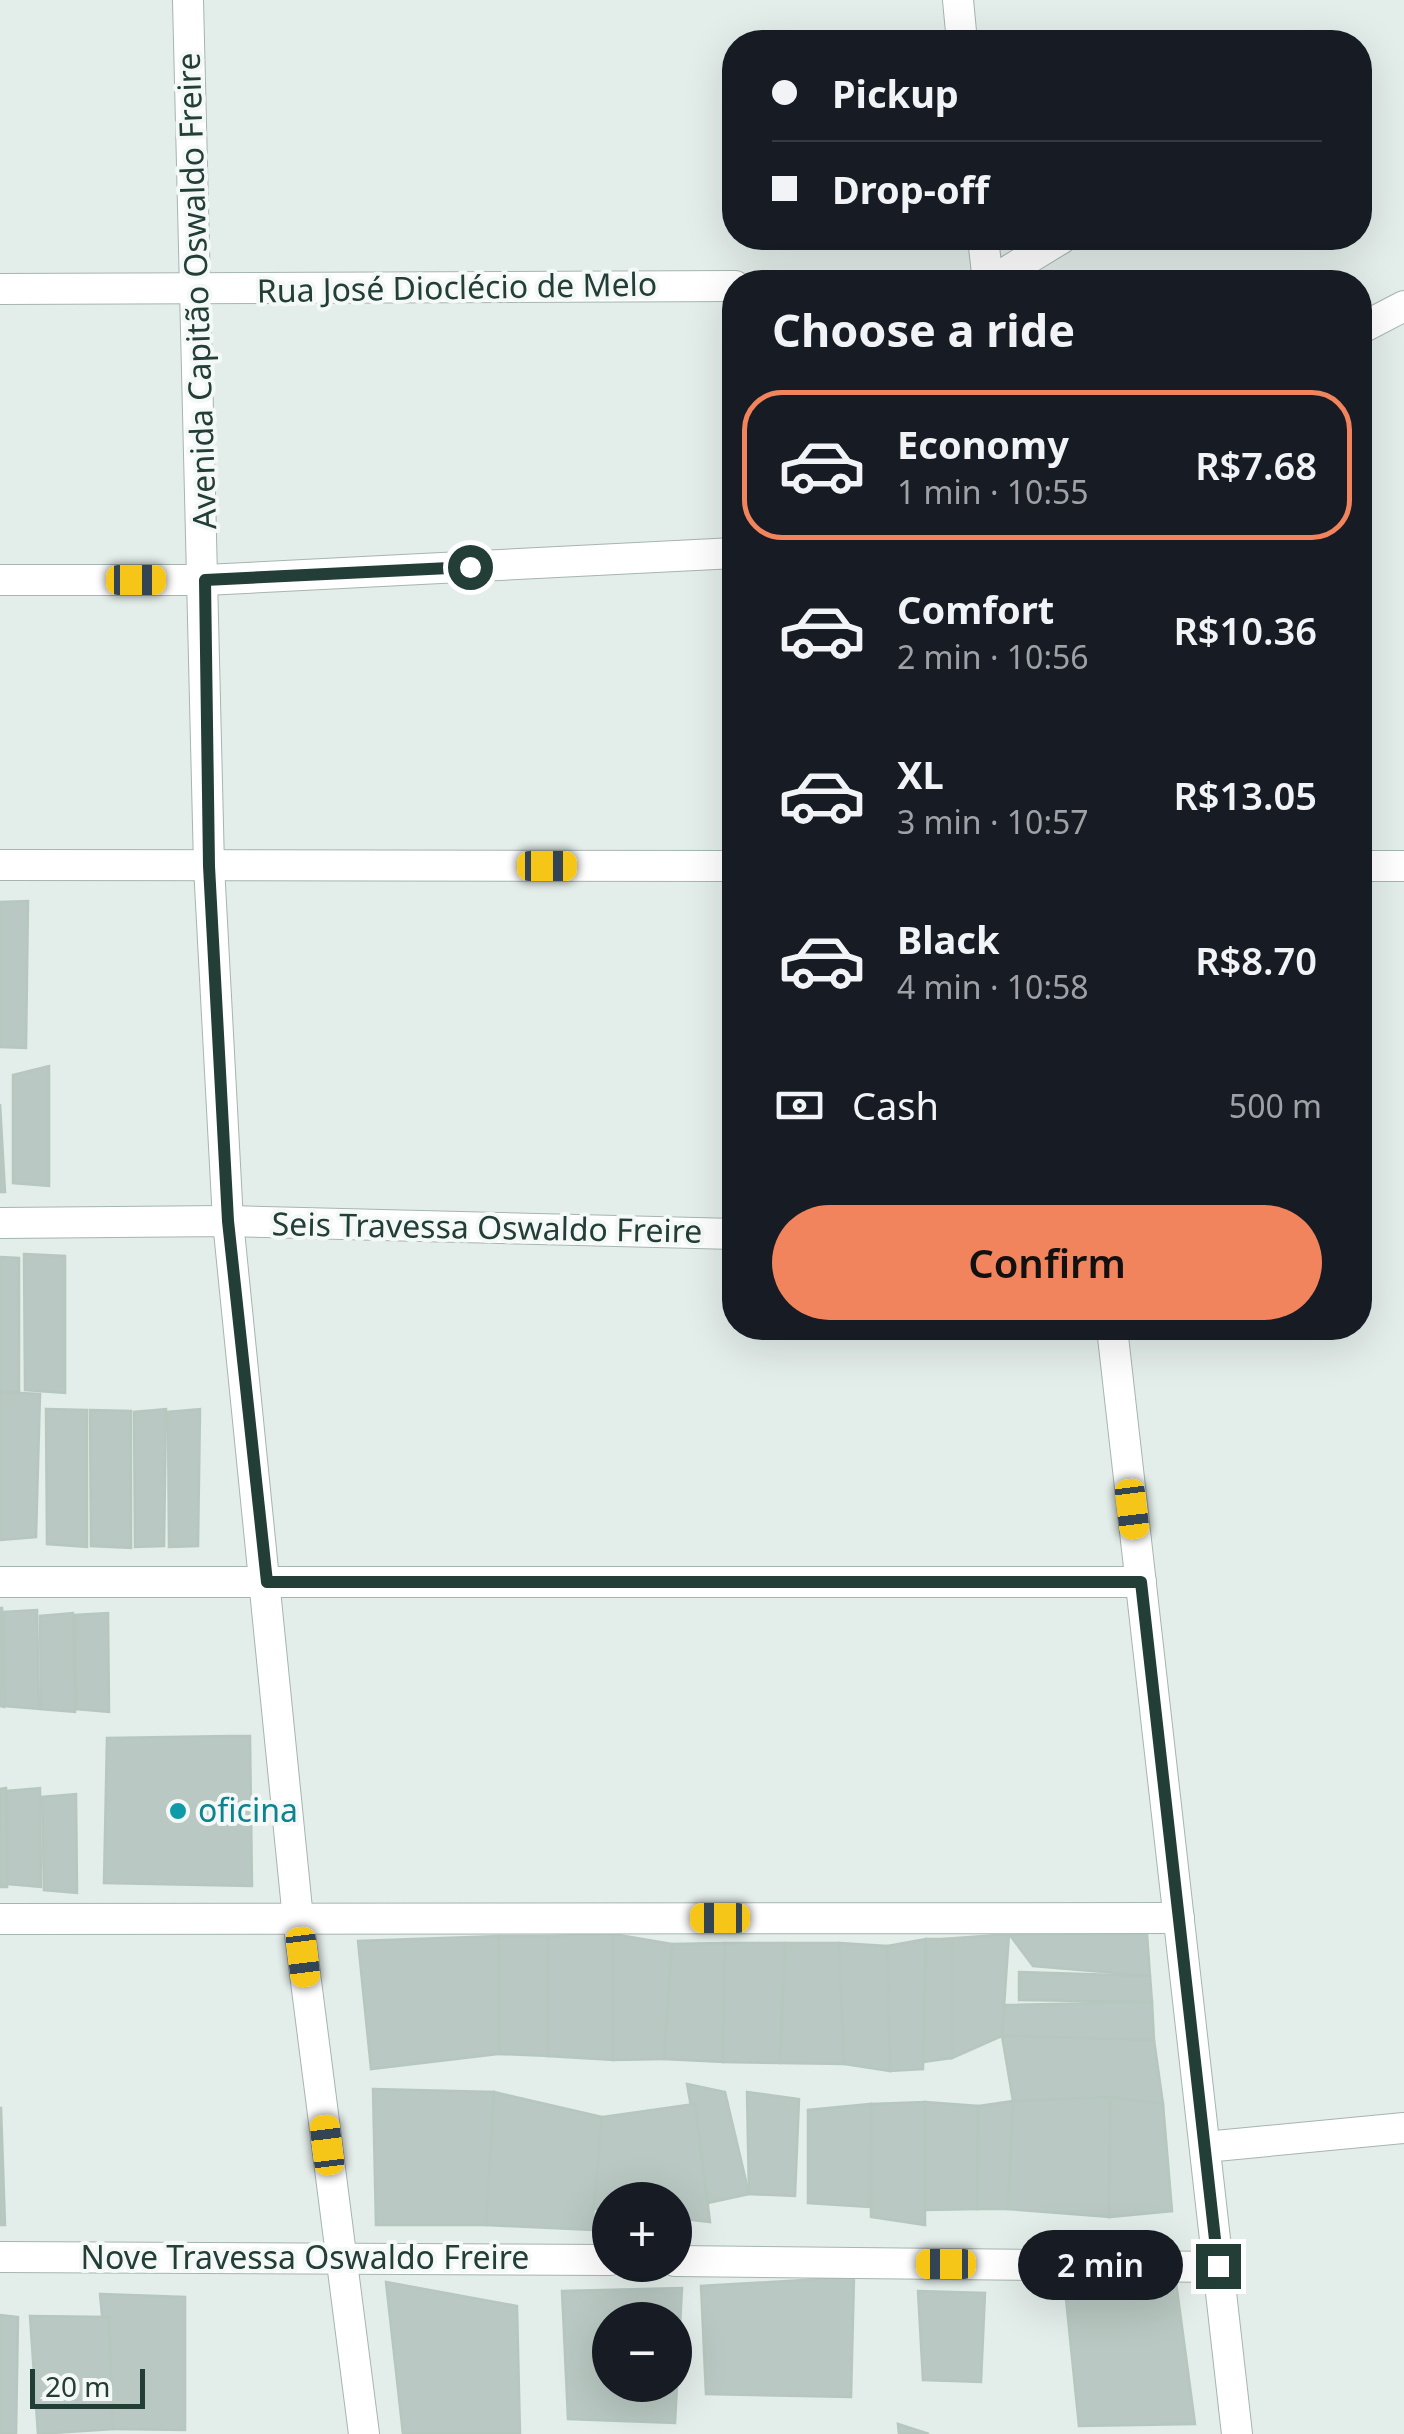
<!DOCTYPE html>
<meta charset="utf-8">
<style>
:root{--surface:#171b24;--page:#20242c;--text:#f1f3f6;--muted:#9ea1a6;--line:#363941;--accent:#f1835d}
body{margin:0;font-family:"Noto Sans",sans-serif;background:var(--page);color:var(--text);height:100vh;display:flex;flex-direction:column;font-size:38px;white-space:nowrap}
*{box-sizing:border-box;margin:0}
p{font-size:32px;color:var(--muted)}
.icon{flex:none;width:55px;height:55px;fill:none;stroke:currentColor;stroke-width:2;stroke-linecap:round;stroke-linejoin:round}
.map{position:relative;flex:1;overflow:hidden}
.side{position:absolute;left:722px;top:270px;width:650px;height:1070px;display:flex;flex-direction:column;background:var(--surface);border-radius:40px;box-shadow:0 10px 40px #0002}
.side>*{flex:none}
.guide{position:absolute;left:722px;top:30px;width:650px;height:220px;border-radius:40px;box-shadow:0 10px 40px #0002;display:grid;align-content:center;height:220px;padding:0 50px;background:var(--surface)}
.fabs{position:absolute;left:592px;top:2182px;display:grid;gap:20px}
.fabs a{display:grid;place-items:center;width:100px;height:100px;border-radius:50%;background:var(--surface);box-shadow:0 10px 40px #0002;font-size:50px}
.scale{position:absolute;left:30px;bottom:25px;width:115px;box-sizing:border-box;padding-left:10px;border:5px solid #233e37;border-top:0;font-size:28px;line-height:35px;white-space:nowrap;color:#233e37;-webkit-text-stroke:8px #f4f9f7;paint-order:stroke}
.end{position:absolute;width:45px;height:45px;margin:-22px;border:12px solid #233e37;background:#fff;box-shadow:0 0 0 5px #fff}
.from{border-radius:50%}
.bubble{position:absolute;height:70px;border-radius:35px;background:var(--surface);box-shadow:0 10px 40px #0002;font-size:32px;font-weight:600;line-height:70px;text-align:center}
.car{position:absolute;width:30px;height:60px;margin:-30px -15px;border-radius:12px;box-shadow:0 0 8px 2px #0007;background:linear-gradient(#f5c518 24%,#345 0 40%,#f5c518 0 76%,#345 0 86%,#f5c518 0)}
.guide b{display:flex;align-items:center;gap:35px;height:95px;font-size:38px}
.guide b+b{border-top:2px solid var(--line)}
.guide i{width:25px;height:25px;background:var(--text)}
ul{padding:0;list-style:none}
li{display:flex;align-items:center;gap:30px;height:150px;margin:0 20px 15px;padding:0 30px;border:5px solid transparent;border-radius:40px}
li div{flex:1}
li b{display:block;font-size:38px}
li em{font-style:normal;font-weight:600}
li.on{border-color:var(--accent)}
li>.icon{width:90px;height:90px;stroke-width:1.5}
h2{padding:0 50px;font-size:45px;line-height:120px}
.pay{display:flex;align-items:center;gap:25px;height:110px;padding:0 50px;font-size:38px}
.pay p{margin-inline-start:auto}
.action{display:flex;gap:20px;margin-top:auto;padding:20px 50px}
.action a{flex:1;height:115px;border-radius:60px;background:var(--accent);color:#111;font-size:40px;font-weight:600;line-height:115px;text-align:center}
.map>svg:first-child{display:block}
.building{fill:#b9c8c2;stroke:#b6c7c0;stroke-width:2.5;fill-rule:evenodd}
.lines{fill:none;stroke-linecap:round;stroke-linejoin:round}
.minor-casing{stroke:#a6b5b0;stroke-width:32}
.minor{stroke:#fff;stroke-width:30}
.route{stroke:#233e37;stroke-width:12}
.culture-dot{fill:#0f9aa8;stroke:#f4f9f7;stroke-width:4}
.labels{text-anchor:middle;stroke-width:8;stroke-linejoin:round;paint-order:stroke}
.street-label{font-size:32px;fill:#233e37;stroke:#f4f9f7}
.culture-label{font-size:32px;fill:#0d838f;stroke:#f4f9f7;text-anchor:start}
</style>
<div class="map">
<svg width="1404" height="2434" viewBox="0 0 1404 2434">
<rect width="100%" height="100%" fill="#e3ede9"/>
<g class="building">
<path d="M28,901L26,1048L0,1047V902Z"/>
<path d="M49,1066V1186L13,1183V1075Z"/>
<path d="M0,1104L5,1192H0Z"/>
<path d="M24,1254L65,1256V1393L25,1390Z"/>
<path d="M0,1257L19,1258V1395L0,1393Z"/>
<path d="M0,1392L40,1394L36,1537L0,1540Z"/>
<path d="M46,1409L87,1410V1547L47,1544Z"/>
<path d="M166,1409L164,1546L135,1547L134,1412Z"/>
<path d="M200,1409L198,1546L169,1547L168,1412Z"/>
<path d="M90,1410L131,1411V1548L91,1546Z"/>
<path d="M0,1608H2L4,1707L0,1706Z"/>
<path d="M37,1610L39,1709L5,1706L4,1612Z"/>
<path d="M73,1613L75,1712L41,1709L40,1616Z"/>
<path d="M108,1613L109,1712L76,1709L75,1615Z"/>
<path d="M231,1736H250L252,1886L104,1883L107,1738Z"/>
<path d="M6,1788L7,1887H0V1789Z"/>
<path d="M40,1788L41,1887L8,1884L7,1791Z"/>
<path d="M76,1794L77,1893L44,1890L42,1797Z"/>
<path d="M613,1934V2060L548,2056V1936Z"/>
<path d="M613,1934L672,1944L664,2059L613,2060Z"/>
<path d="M1009,1934L1002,2036L952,2058V1939H943Z"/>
<path d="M1009,1934H1147L1150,1976L1033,1966Z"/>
<path d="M499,1936V2054L371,2069L358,1941Z"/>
<path d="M499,1936H548V2056L499,2054Z"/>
<path d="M926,1939L923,2069L890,2071L887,1946Z"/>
<path d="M926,1939H952V2058L923,2062Z"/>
<path d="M725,1943L723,2062L664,2059L672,1944Z"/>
<path d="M725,1943H785L780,2063L723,2062Z"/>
<path d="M785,1943H839L844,2064L780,2063Z"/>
<path d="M839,1943L887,1946L890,2071L844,2064Z"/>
<path d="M1019,1972L1150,1976L1152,2002L1019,2000Z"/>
<path d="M1152,2002L1154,2040L1002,2036L1004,2005Z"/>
<path d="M1002,2036L1154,2040L1163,2104L1013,2101Z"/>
<path d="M687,2084L725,2092L749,2194L708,2203Z"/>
<path d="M373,2089L494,2092L486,2225H376Z"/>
<path d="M494,2092L602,2117L592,2230L486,2225Z"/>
<path d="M747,2092L799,2099L795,2196L749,2194Z"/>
<path d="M1110,2097L1109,2217L1008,2209L1013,2101Z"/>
<path d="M1110,2097L1163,2104L1172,2211L1109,2217Z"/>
<path d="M1013,2101L1008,2209H977L978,2106Z"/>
<path d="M925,2102V2225L871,2217V2104Z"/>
<path d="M925,2102L978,2106L977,2209L925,2210Z"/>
<path d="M695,2104L710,2222L675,2218V2200H610V2211L594,2209L602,2117Z"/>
<path d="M871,2104L869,2207L808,2203V2110Z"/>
<path d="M0,2108H1L5,2225H0Z"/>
<path d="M854,2277L851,2397L706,2394L701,2286Z"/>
<path d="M1064,2279L1176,2282L1195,2424L1079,2426Z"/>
<path d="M386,2282L517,2306L520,2434H403Z"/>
<path d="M682,2288L675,2423L568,2419L562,2291ZM610,2320H675V2385H610Z"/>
<path d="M918,2291L985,2293L981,2382L923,2380Z"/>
<path d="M100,2294L185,2297V2430L113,2429Z"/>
<path d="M0,2315L18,2317L16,2434H0Z"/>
<path d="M30,2316L109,2317L113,2429L38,2434Z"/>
<path d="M898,2424L929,2434H899Z"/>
</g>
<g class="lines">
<g class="minor-casing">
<g id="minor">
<path d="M188,0L209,866L228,1221L298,1919L364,2434"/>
<path d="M958,0L962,42"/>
<path d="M983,238L988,282"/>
<path d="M990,282L1062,238"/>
<path d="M0,289L735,286"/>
<path d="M1360,329L1404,306"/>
<path d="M0,580H205L735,553"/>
<path d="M0,865L735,866"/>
<path d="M1360,866H1404"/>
<path d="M0,1223L228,1221L735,1234"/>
<path d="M1112,1328L1237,2434"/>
<path d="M0,1582H1141"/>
<path d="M0,1919L1179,1918"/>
<path d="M1205,2147L1404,2128"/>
<path d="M0,2257L610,2260"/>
<path d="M675,2261L1218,2267"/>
</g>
</g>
<use href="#minor" class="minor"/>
</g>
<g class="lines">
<path class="route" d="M470,567L205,580L209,866L228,1221L267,1582H1141L1218,2266"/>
</g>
<circle class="culture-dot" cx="178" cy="1811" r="10"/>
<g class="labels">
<g class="street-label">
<text transform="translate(457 288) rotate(-1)" y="11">Rua José Dioclécio de Melo</text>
<text transform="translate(197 291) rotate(-92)" y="11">Avenida Capitão Oswaldo Freire</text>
<text transform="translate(487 1228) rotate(1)" y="11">Seis Travessa Oswaldo Freire</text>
<text x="305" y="2269">Nove Travessa Oswaldo Freire</text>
</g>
<g class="culture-label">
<text x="198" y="1822">oficina</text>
</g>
</g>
</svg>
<div class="fabs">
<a>+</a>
<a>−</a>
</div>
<div class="scale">20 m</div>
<i class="end from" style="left:470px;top:567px"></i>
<i class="end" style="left:1218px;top:2266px"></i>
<div class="bubble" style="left:1018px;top:2230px;width:165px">2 min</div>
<i class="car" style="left:136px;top:580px;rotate:90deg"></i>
<i class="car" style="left:547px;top:866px;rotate:90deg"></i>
<i class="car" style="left:1132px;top:1509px;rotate:173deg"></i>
<i class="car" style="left:720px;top:1918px;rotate:270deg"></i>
<i class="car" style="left:303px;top:1957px;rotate:173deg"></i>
<i class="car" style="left:327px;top:2145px;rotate:353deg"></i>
<i class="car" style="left:946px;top:2264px;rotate:270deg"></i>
<div class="guide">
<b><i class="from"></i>Pickup</b>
<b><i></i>Drop-off</b>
</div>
<section class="side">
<h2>Choose a ride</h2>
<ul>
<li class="on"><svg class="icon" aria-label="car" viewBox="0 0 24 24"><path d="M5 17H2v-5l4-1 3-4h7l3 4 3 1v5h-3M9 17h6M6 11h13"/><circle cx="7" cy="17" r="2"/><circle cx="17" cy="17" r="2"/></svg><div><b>Economy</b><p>1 min · 10:55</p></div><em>R$7.68</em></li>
<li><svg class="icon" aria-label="car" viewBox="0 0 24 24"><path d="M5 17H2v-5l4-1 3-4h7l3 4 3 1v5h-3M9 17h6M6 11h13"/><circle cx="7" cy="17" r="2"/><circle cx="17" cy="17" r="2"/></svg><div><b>Comfort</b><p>2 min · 10:56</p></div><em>R$10.36</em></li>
<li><svg class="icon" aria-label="car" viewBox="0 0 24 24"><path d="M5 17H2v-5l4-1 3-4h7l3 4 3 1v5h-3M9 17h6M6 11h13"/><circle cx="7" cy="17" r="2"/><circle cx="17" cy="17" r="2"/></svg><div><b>XL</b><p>3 min · 10:57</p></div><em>R$13.05</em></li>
<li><svg class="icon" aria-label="car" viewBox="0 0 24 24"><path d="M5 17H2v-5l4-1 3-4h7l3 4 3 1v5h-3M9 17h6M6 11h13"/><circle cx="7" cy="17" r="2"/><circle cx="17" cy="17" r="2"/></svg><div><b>Black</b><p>4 min · 10:58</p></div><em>R$8.70</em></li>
</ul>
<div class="pay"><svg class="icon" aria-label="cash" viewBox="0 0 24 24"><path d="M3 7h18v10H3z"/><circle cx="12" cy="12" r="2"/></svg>Cash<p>500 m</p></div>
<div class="action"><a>Confirm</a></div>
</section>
</div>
